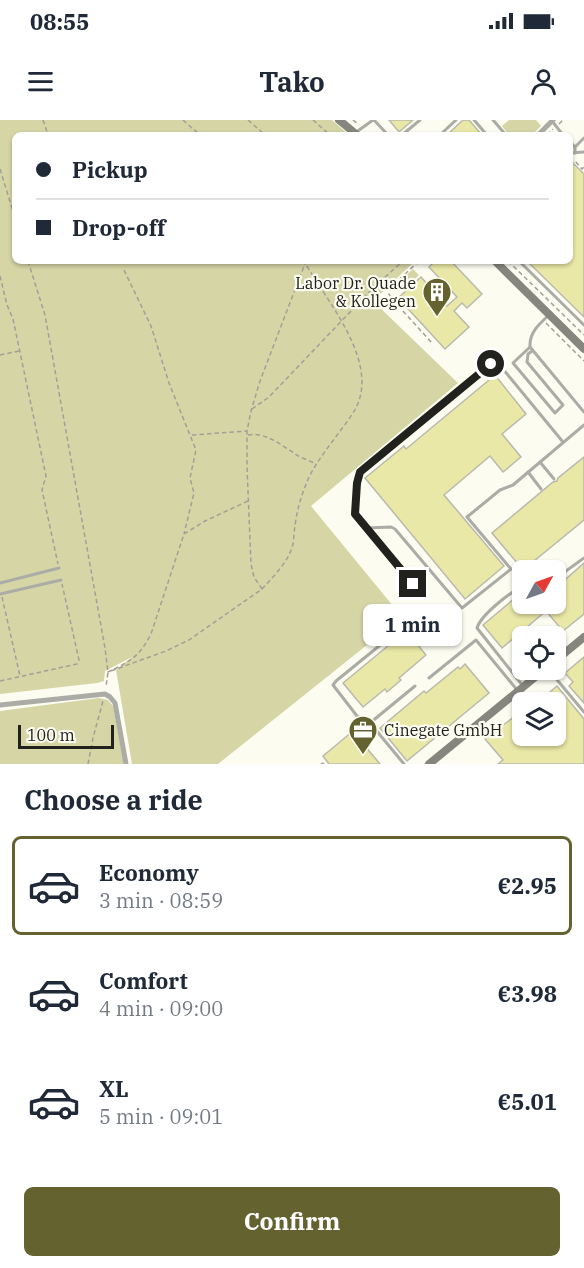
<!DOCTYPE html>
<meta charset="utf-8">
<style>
:root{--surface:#fff;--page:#f6f6f7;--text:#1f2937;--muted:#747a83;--line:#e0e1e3;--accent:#64622f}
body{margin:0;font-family:"IBM Plex Serif",serif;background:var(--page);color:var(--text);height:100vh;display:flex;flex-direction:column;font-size:22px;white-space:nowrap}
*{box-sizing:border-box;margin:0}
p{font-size:20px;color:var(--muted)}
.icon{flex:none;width:33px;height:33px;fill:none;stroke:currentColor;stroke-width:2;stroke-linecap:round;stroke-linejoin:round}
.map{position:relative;height:644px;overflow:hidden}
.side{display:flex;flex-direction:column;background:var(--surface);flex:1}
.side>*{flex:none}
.hud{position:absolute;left:12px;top:12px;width:561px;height:132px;border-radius:9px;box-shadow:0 2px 4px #0004;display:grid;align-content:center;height:132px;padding:0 24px;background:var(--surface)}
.needle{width:39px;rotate:50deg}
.controls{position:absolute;left:512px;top:440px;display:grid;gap:12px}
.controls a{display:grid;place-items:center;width:54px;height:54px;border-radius:9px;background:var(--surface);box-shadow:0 2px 4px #0004;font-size:30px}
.scale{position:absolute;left:18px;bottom:15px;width:96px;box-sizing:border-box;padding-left:6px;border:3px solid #21211d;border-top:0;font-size:16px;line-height:21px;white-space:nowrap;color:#21211d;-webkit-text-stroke:4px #fcfcf1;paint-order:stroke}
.end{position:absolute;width:27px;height:27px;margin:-14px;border:8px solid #21211d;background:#fff;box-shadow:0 0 0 3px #fff}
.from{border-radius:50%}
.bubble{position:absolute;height:42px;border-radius:9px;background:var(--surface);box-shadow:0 2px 4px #0004;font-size:20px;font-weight:700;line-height:42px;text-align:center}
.hud b{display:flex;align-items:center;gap:21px;height:57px;font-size:22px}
.hud b+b{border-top:2px solid var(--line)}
.hud i{width:15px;height:15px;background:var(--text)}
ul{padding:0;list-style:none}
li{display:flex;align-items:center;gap:18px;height:99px;margin:0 12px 9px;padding:0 12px;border:3px solid transparent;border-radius:9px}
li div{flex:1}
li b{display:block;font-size:22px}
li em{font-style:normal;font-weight:700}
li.current{border-color:var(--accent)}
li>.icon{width:54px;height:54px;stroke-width:1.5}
h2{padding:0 24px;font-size:27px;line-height:72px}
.action{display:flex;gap:12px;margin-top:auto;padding:12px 24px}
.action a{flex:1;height:69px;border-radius:9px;background:var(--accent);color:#fff;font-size:24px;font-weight:700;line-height:69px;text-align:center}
.status{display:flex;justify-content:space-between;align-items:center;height:42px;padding:0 30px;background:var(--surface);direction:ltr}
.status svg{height:16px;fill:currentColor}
header{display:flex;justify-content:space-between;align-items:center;height:78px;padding:0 24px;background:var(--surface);font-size:27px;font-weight:700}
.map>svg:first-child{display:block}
.green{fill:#d6d5a6}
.building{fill:#e9e8a7;stroke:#b9b9ae;stroke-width:1.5}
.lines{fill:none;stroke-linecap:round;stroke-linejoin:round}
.path{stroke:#a0a098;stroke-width:1.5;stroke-dasharray:4.5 3;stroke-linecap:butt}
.lane{stroke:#acaca7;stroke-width:3}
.street{stroke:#acaca7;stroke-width:5}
.secondary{stroke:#86867f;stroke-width:8}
.route{stroke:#21211d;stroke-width:8}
.labels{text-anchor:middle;stroke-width:4.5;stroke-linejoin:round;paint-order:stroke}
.poi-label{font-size:16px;fill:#21211d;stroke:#fcfcf1;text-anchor:end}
</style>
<div class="status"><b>08:55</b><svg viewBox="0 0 49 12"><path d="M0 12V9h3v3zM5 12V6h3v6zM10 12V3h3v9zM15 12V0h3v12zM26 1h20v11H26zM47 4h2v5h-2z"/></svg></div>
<header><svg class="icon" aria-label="menu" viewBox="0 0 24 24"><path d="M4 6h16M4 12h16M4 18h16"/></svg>Tako<svg class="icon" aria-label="person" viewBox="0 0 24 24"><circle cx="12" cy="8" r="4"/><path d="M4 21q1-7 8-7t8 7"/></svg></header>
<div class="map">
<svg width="584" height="644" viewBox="0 0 584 644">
<rect width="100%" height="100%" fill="#fcfcf1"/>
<g class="green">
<path d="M0,0H332L349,15H15V141H415L373,181L458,263L311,386L402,497L218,644H132L116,550L132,537L105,551L104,561L97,563L0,574Z"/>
<path d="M509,0H536L541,6L532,15H509L502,6Z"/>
<path d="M413,149L419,155L405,168L398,162Z"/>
<path d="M99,578L108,580L113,586L124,644H0V591Z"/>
</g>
<g class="building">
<path d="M389,0H413L399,12Z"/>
<path d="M463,0H469L482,15H447Z"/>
<path d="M574,44L584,54V197L527,141H570V48Z"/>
<path d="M435,141H451L482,174L467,188L462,183L454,191L469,207L445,229L398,178L421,157L447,186L457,177L429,147Z"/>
<path d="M495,255L526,294L502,314L521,337L503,352L490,336L444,375L504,446L465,479L365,358L404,326L406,329Z"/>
<path d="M584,337V400L523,450L492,413L553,362L557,361L558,358Z"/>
<path d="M584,443V494L563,511L546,491L502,528L483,505L522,472V483H555V463L559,465Z"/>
<path d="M406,511L426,535L399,558L401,560L387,572L385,569L363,587L343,563Z"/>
<path d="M584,537V583L569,566L573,562L565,553Z"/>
<path d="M465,544L489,573L407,641L380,608L424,571L426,573L458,547L460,549Z"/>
<path d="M557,566L584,599V644H498L503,640L485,619L519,593L522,596V619L527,615H555V582H538Z"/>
<path d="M353,611L365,626L380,644H329L323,636Z"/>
</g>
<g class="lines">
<g class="path">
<path d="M43,0L48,15"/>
<path d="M183,0L200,15"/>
<path d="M248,0L265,15"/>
<path d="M313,0L330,15"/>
<path d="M353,0L359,5"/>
<path d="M559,4L563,0"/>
<path d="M547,15L553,9"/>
<path d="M570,45L575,41L582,49L584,47"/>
<path d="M0,49L15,98"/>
<path d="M28,141L45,195L105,528L108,552L106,567"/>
<path d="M419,141L391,167L389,174L391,178L433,224"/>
<path d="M508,141L584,215"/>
<path d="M124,150L151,206L169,263L196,330L190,358L194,373L184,414"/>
<path d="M0,156L7,185L13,199L46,356L42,370L58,444"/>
<path d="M546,203L584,241"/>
<path d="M0,235L19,231"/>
<path d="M252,289L269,277L373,168L403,141"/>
<path d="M192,315L247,311"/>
<path d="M248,315C265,312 280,324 294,333C300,338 309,340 316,344"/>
<path d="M248,381L205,401L184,414L151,514C139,537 131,541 108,552L166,531L189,520L262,469L254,457L251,444L247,347V311L251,291L260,261L306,141"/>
<path d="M262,469C274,456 289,441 293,424C294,418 294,411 295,406C297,390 301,376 307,362C315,341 340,313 353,293C384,245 326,181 304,141"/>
<path d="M2,477L20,556"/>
<path d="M0,561L77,544L79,540L62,464"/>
<path d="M88,644L93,618L103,581"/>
</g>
<g class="lane">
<path d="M374,0L388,15"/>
<path d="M474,0L487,15"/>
<path d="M493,0L506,15"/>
<path d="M552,1L563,15"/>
<path d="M355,13L373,0"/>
<path d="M402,15L420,0"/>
<path d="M440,15L456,0"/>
<path d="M570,22L575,27"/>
<path d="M570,33L584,32"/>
<path d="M575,33V27L584,18"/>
<path d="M519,141L584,205"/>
<path d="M549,195C539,204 529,213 530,227L584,292"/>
<path d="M530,227L513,243L555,293L563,285L527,242L528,234L532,231"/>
<path d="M540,342L554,359"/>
<path d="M528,352L541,369"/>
<path d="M366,408L391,407L395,409L462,488L511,449L467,397L500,370L513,365L584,305"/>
<path d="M555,459L584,438"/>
<path d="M0,463L59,448"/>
<path d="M413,464L355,394L357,363L360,353L495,243L503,249L563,322"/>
<path d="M522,467C510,472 481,495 477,508L523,566"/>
<path d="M0,474L61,460"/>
<path d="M548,549L584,592"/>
<path d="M429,558L476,520L518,571"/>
<path d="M370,603L357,596L333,565L336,561L384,522"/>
<path d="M322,644H323"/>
<path d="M404,644L370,603L415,566"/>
</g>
<g class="street">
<path d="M538,15L553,0"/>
<path d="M0,585L105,574L110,577L115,583L126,644"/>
</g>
<g class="secondary">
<path d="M339,0L357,15"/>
<path d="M495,141L584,229"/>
<path d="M555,541L584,517"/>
<path d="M429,644L545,549"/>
</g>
</g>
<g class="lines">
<path class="route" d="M413,464L355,394L357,363L360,352L491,244"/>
</g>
<defs>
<g id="building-pin" transform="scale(1.5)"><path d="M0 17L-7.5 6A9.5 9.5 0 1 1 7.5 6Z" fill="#64622f" stroke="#fcfcf1"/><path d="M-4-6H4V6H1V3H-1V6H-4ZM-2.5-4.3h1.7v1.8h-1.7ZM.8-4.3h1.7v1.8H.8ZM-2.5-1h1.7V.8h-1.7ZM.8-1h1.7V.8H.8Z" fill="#fff"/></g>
<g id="office-pin" transform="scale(1.5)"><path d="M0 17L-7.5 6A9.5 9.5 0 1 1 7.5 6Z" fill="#64622f" stroke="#fcfcf1"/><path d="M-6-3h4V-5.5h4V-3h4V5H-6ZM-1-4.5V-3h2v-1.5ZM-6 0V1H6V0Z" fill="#fff"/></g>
</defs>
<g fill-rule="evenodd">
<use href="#building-pin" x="437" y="172"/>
<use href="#office-pin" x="363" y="610"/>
</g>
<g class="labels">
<g class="poi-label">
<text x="416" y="169">Labor Dr. Quade<tspan x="416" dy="18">&amp; Kollegen</tspan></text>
<text x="384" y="616" text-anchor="start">Cinegate GmbH</text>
</g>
</g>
</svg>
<div class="controls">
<a><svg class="needle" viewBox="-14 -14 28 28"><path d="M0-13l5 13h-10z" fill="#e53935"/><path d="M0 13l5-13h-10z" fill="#747a83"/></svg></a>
<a><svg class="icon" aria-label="locate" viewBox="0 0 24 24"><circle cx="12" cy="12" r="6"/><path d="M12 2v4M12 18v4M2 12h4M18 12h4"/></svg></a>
<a><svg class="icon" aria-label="layers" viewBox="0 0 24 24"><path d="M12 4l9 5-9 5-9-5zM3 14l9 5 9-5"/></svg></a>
</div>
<div class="scale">100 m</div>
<i class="end from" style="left:491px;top:244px"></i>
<i class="end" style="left:413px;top:464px"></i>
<div class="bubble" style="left:363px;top:484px;width:99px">1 min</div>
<div class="hud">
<b><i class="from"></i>Pickup</b>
<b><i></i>Drop-off</b>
</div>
</div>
<section class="side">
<h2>Choose a ride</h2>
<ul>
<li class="current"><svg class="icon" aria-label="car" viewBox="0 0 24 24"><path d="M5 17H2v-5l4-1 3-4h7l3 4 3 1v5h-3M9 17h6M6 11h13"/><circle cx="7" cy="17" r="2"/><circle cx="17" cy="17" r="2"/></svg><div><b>Economy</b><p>3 min · 08:59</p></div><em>€2.95</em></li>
<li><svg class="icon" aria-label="car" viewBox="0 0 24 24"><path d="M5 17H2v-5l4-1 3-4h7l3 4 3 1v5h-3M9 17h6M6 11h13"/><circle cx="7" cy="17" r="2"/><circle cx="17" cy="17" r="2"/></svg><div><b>Comfort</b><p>4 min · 09:00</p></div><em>€3.98</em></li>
<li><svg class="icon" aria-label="car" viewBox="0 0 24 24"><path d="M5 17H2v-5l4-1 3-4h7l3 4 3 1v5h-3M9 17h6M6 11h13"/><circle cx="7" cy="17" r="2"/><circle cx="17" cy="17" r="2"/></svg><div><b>XL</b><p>5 min · 09:01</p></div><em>€5.01</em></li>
</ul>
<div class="action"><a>Confirm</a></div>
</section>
